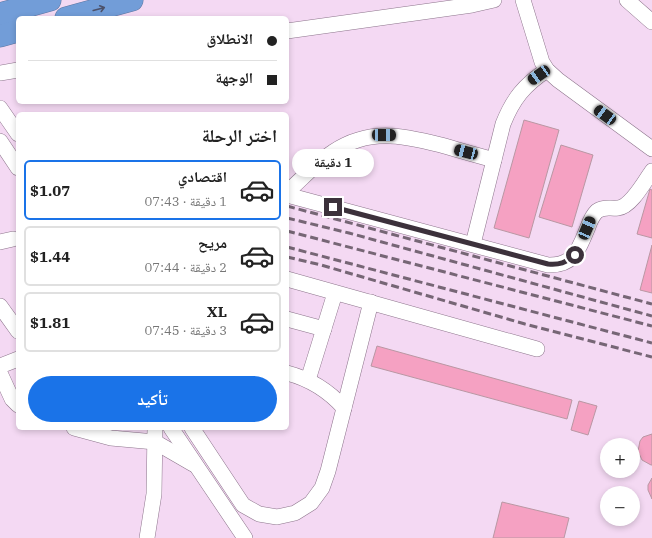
<!DOCTYPE html>
<html lang="ar">
<meta charset="utf-8">
<style>
:root{--surface:#fff;--page:#f6f6f6;--text:#222;--muted:#767676;--line:#e0e0e0;--accent:#1a73e8}
body{margin:0;font-family:"IBM Plex Serif","Noto Naskh Arabic",serif;background:var(--page);color:var(--text);direction:rtl;height:100vh;display:flex;flex-direction:column;font-size:15px;white-space:nowrap}
*{box-sizing:border-box;margin:0}
p{font-size:13px;color:var(--muted)}
.icon{flex:none;width:22px;height:22px;fill:none;stroke:currentColor;stroke-width:2;stroke-linecap:round;stroke-linejoin:round}
.map{position:relative;flex:1;overflow:hidden;direction:ltr}
.details{position:absolute;left:16px;top:112px;width:273px;height:318px;display:flex;flex-direction:column;background:var(--surface);border-radius:6px;box-shadow:0 2px 6px #0003;direction:rtl}
.details>*{flex:none}
.banner{position:absolute;left:16px;top:16px;width:273px;height:88px;border-radius:6px;box-shadow:0 2px 6px #0003;direction:rtl;display:grid;align-content:center;height:88px;padding:0 12px;background:var(--surface)}
.tools{position:absolute;left:600px;top:438px;display:grid;gap:8px}
.tools a{display:grid;place-items:center;width:40px;height:40px;border-radius:50%;background:var(--surface);box-shadow:0 2px 6px #0003;font-size:20px}
.end{position:absolute;width:18px;height:18px;margin:-9px;border:5px solid #3c313b;background:#fff;box-shadow:0 0 0 2px #fff}
.from{border-radius:50%}
.bubble{position:absolute;height:28px;border-radius:14px;background:var(--surface);box-shadow:0 2px 6px #0003;font-size:13px;font-weight:700;line-height:28px;text-align:center;direction:rtl}
.car{position:absolute;width:12px;height:24px;margin:-12px -6px;border-radius:5px;box-shadow:0 0 3px 1px #0007;background:linear-gradient(#222 24%,#8ab4d8 0 40%,#222 0 76%,#8ab4d8 0 86%,#222 0)}
.banner b{display:flex;align-items:center;gap:14px;height:38px;font-size:15px}
.banner b+b{border-top:1px solid var(--line)}
.banner i{width:10px;height:10px;background:var(--text)}
ul{padding:0;list-style:none}
li{display:flex;align-items:center;gap:12px;height:60px;margin:0 8px 6px;padding:0 4px;border:2px solid var(--line);border-radius:6px}
li div{flex:1}
li b{display:block;font-size:15px}
li em{font-style:normal;font-weight:700}
li.current{border-color:var(--accent)}
li>.icon{width:36px;height:36px;stroke-width:1.5}
h2{padding:0 12px;font-size:18px;line-height:48px}
.action{display:flex;gap:8px;margin-top:auto;padding:8px 12px}
.action a{flex:1;height:46px;border-radius:24px;background:var(--accent);color:#fff;font-size:16px;font-weight:700;line-height:46px;text-align:center}
.map>svg:first-child{display:block}
.building{fill:#f5a1c2;stroke:#b997a3}
.lines{fill:none;stroke-linecap:round;stroke-linejoin:round}
.minor-casing{stroke:#8d758c;stroke-width:16}
.highway-casing{stroke:#5f77a1;stroke-width:23}
.minor{stroke:#fff;stroke-width:15}
.highway{stroke:#729dd8;stroke-width:22}
.rail{stroke:#766675;stroke-width:3;stroke-dasharray:8 4;stroke-linecap:butt}
.oneway{stroke:#4c516a}
.route{stroke:#3c313b;stroke-width:5}
</style>
<div class="map">
<svg width="652" height="538" viewBox="0 0 652 538">
<rect width="100%" height="100%" fill="#f4d9f3"/>
<g class="building">
<path d="M524,120L559,130L529,238L494,228Z"/>
<path d="M561,145L593,155L572,227L539,217Z"/>
<path d="M650,189L652,190V238L637,234Z"/>
<path d="M652,245V293L640,290Z"/>
<path d="M377,346L572,400L567,419L371,366Z"/>
<path d="M579,401L597,406L588,435L571,430Z"/>
<path d="M652,434V465H651L642,460L638,451L640,441L643,437Z"/>
<path d="M652,478V499L648,490V485Z"/>
<path d="M502,502L569,518L564,538H493Z"/>
</g>
<g class="lines">
<g class="minor-casing">
<g id="minor">
<path d="M523,0L542,62L547,70L558,80L652,149"/>
<path d="M627,0L652,22"/>
<path d="M287,31L472,5L494,0"/>
<path d="M0,73L18,70"/>
<path d="M0,108L18,134"/>
<path d="M0,141L18,168"/>
<path d="M287,192C301,180 317,162 333,152C369,128 401,135 441,145C458,150 476,155 494,160"/>
<path d="M287,195L548,265C575,266 579,248 588,227C590,221 593,215 597,211C605,206 610,209 618,208C631,207 645,181 652,171"/>
<path d="M0,242L13,239"/>
<path d="M473,244L503,124C513,99 524,85 547,70"/>
<path d="M287,279L537,349"/>
<path d="M0,306L18,331"/>
<path d="M287,319L324,329"/>
<path d="M0,366L18,359"/>
<path d="M0,373L12,399L18,405"/>
<path d="M287,373C310,379 328,390 344,408"/>
<path d="M308,380L335,293"/>
<path d="M74,428L111,438L155,442L193,464"/>
<path d="M171,428L245,538"/>
<path d="M192,428L243,505L259,514L277,517L295,513L311,503L322,488L328,471L371,302"/>
<path d="M147,538L154,494L155,428"/>
</g>
</g>
<g class="highway-casing">
<g id="highway">
<path d="M0,14L50,0"/>
<path d="M66,18L132,0"/>
<path d="M0,36L18,31"/>
</g>
</g>
<use href="#minor" class="minor"/>
<use href="#highway" class="highway"/>
<g class="rail">
<path d="M287,206L652,304"/>
<path d="M287,218L349,233L652,316"/>
<path d="M287,231L652,326"/>
<path d="M287,247L652,343"/>
<path d="M287,257L321,265L525,324L652,357"/>
</g>
</g>
<defs><path id="oneway-shaft" d="M-6 0H5M1.5-3L5.5 0L1.5 3" fill="none" stroke-width="1.6" stroke-linecap="round" stroke-linejoin="round"/></defs>
<use class="oneway" href="#oneway-shaft" transform="translate(99 9) rotate(-15)"/>
<g class="lines">
<path class="route" d="M333,207L548,264C559,265 566,263 575,255"/>
</g>
</svg>
<div class="tools">
<a>+</a>
<a>−</a>
</div>
<i class="end from" style="left:575px;top:255px"></i>
<i class="end" style="left:333px;top:207px"></i>
<div class="bubble" style="left:292px;top:149px;width:82px">1 دقيقة</div>
<i class="car" style="left:539px;top:75px;rotate:236deg"></i>
<i class="car" style="left:605px;top:115px;rotate:306deg"></i>
<i class="car" style="left:384px;top:135px;rotate:91deg"></i>
<i class="car" style="left:466px;top:152px;rotate:285deg"></i>
<i class="car" style="left:587px;top:228px;rotate:23deg"></i>
<div class="banner">
<b><i class="from"></i>الانطلاق</b>
<b><i></i>الوجهة</b>
</div>
<section class="details">
<h2>اختر الرحلة</h2>
<ul>
<li class="current"><svg class="icon" aria-label="car" viewBox="0 0 24 24"><path d="M5 17H2v-5l4-1 3-4h7l3 4 3 1v5h-3M9 17h6M6 11h13"/><circle cx="7" cy="17" r="2"/><circle cx="17" cy="17" r="2"/></svg><div><b>اقتصادي</b><p>1 دقيقة · 07:43</p></div><em>$1.07</em></li>
<li><svg class="icon" aria-label="car" viewBox="0 0 24 24"><path d="M5 17H2v-5l4-1 3-4h7l3 4 3 1v5h-3M9 17h6M6 11h13"/><circle cx="7" cy="17" r="2"/><circle cx="17" cy="17" r="2"/></svg><div><b>مريح</b><p>2 دقيقة · 07:44</p></div><em>$1.44</em></li>
<li><svg class="icon" aria-label="car" viewBox="0 0 24 24"><path d="M5 17H2v-5l4-1 3-4h7l3 4 3 1v5h-3M9 17h6M6 11h13"/><circle cx="7" cy="17" r="2"/><circle cx="17" cy="17" r="2"/></svg><div><b>XL</b><p>3 دقيقة · 07:45</p></div><em>$1.81</em></li>
</ul>
<div class="action"><a>تأكيد</a></div>
</section>
</div>
